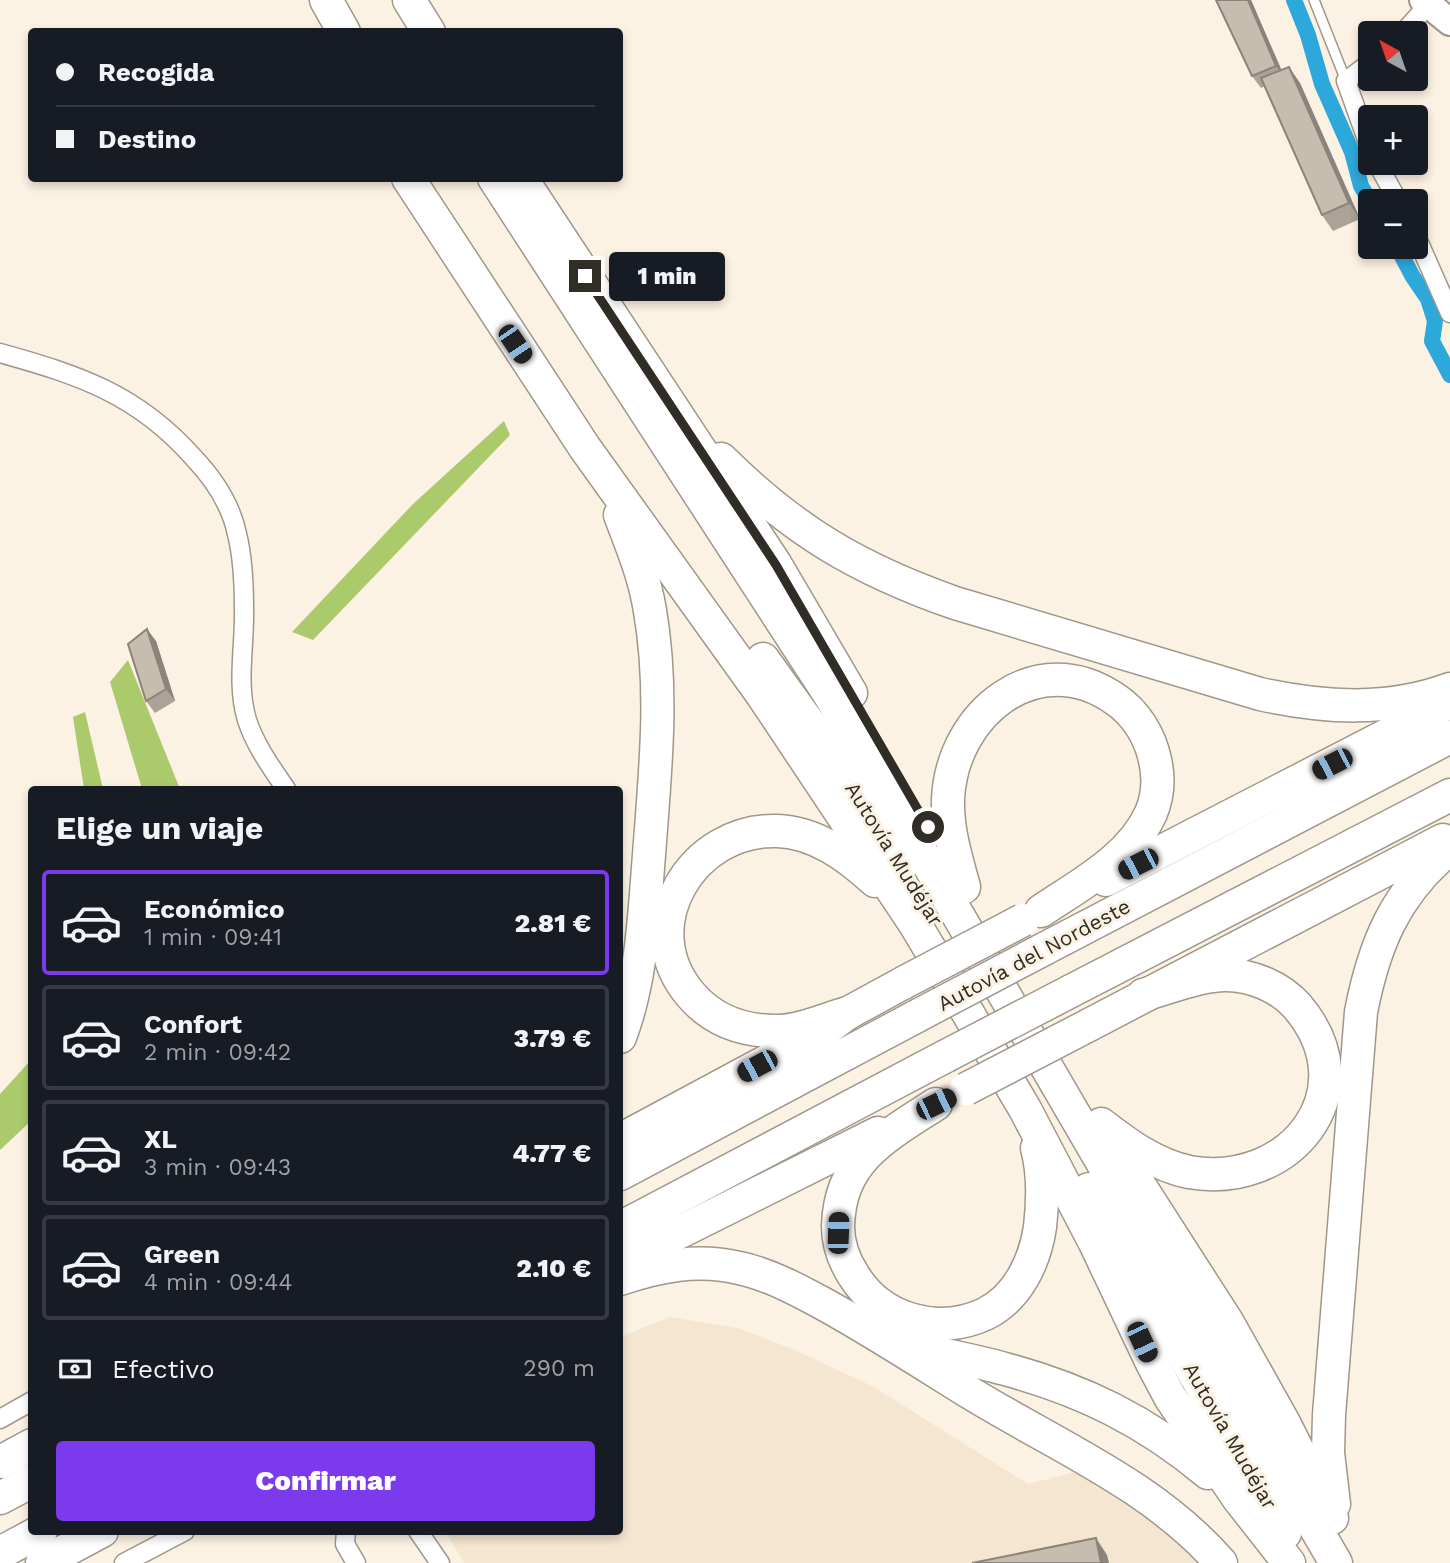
<!DOCTYPE html>
<html lang="es">
<meta charset="utf-8">
<style>
:root{--surface:#171b24;--page:#242831;--text:#f1f3f6;--muted:#9ea1a6;--line:#363941;--accent:#7c3aed}
body{margin:0;font-family:"Work Sans",sans-serif;background:var(--page);color:var(--text);height:100vh;display:flex;flex-direction:column;font-size:26px;white-space:nowrap}
*{box-sizing:border-box;margin:0}
p{font-size:23px;color:var(--muted)}
.icon{flex:none;width:38px;height:38px;fill:none;stroke:currentColor;stroke-width:2;stroke-linecap:round;stroke-linejoin:round}
.map{position:relative;flex:1;overflow:hidden}
.panel{position:absolute;left:28px;top:786px;width:595px;height:749px;display:flex;flex-direction:column;background:var(--surface);border-radius:7px;box-shadow:0 4px 10px #0003}
.panel>*{flex:none}
.hud{position:absolute;left:28px;top:28px;width:595px;height:154px;border-radius:7px;box-shadow:0 4px 10px #0003;display:grid;align-content:center;height:154px;padding:0 28px;background:var(--surface)}
.needle{width:46px;rotate:320deg}
.fabs{position:absolute;left:1358px;top:21px;display:grid;gap:14px}
.fabs a{display:grid;place-items:center;width:70px;height:70px;border-radius:7px;background:var(--surface);box-shadow:0 4px 10px #0003;font-size:35px}
.end{position:absolute;width:32px;height:32px;margin:-16px;border:9px solid #302d27;background:#fff;box-shadow:0 0 0 4px #fff}
.from{border-radius:50%}
.bubble{position:absolute;height:49px;border-radius:7px;background:var(--surface);box-shadow:0 4px 10px #0003;font-size:23px;font-weight:800;line-height:49px;text-align:center}
.car{position:absolute;width:21px;height:42px;margin:-21px -10px;border-radius:9px;box-shadow:0 0 5px 2px #0007;background:linear-gradient(#222 24%,#8ab4d8 0 40%,#222 0 76%,#8ab4d8 0 86%,#222 0)}
.hud b{display:flex;align-items:center;gap:24px;height:66px;font-size:26px}
.hud b+b{border-top:2px solid var(--line)}
.hud i{width:18px;height:18px;background:var(--text)}
ul{padding:0;list-style:none}
li{display:flex;align-items:center;gap:21px;height:105px;margin:0 14px 10px;padding:0 14px;border:4px solid var(--line);border-radius:7px}
li div{flex:1}
li b{display:block;font-size:26px}
li em{font-style:normal;font-weight:800}
li.selected{border-color:var(--accent)}
li>.icon{width:63px;height:63px;stroke-width:1.5}
h2{padding:0 28px;font-size:32px;line-height:84px}
.pay{display:flex;align-items:center;gap:18px;height:77px;padding:0 28px;font-size:26px}
.pay p{margin-inline-start:auto}
.button{display:flex;gap:14px;margin-top:auto;padding:14px 28px}
.button a{flex:1;height:80px;border-radius:7px;background:var(--accent);color:#fff;font-size:28px;font-weight:800;line-height:80px;text-align:center}
.map>svg:first-child{display:block}
.built{fill:#f5e6d1}
.forest{fill:#abca6c}
.lines{fill:none;stroke-linecap:round;stroke-linejoin:round}
.canal{stroke:#2ca9da;stroke-width:16}
.lane-casing{stroke:#a0978a;stroke-width:12}
.street-casing{stroke:#a0978a;stroke-width:21}
.primary-casing{stroke:#a0978a;stroke-width:30}
.highway-casing{stroke:#a0978a;stroke-width:35}
.lane{stroke:#fff;stroke-width:9}
.street{stroke:#fff;stroke-width:18}
.primary{stroke:#fff;stroke-width:26}
.highway{stroke:#fff;stroke-width:32}
.highway-bridge-casing{stroke:#a0978a;stroke-width:35;stroke-linecap:butt}
.highway-bridge{stroke:#fff;stroke-width:32}
.wall{fill:#aba396}
.shaded-wall{fill:#8b847a}
.building{fill:#c7bdaf;stroke:#8b847a;stroke-width:2}
.route{stroke:#302d27;stroke-width:9}
.labels{text-anchor:middle;stroke-width:6;stroke-linejoin:round;paint-order:stroke}
.street-label{font-size:21px;fill:#302d27;stroke:#fcf2e3}
</style>
<div class="map">
<svg width="1450" height="1563" viewBox="0 0 1450 1563">
<rect width="100%" height="100%" fill="#fcf2e3"/>
<path class="built" d="M670,1317L738,1328L795,1350L874,1387L1028,1484L1083,1470L1128,1495L1206,1563H464L445,1531H620V1337Z"/>
<g class="forest">
<path d="M504,421L510,435L313,640L292,632L413,504Z"/>
<path d="M128,660L180,789H142L110,682Z"/>
<path d="M85,712L103,789H84L73,717Z"/>
<path d="M31,1060V1121L0,1150V1094Z"/>
</g>
<g class="lines">
<g class="canal">
<path d="M1294,0L1308,35L1322,84L1352,152L1361,186L1370,201"/>
<path d="M1397,247L1413,277L1428,299L1435,321L1432,341L1450,375"/>
</g>
<g class="lane-casing">
<path id="lane" d="M1314,0L1346,81"/>
</g>
<g class="street-casing">
<g id="street">
<path d="M1403,33L1428,5"/>
<path d="M1370,63L1346,81L1370,148"/>
<path d="M1377,163L1398,201"/>
<path d="M1416,236L1450,313"/>
<path d="M0,353C79,375 137,394 193,457C213,478 231,505 237,534C243,558 244,584 244,609C245,645 236,684 247,720C255,745 271,767 286,789"/>
<path d="M0,1419L32,1401"/>
<path d="M346,1531L345,1544L356,1563"/>
<path d="M418,1531L440,1563"/>
<path d="M124,1563L185,1531"/>
</g>
</g>
<g class="primary-casing">
<path id="primary" d="M1423,0L1450,22"/>
</g>
<g class="highway-casing">
<g id="highway">
<path d="M326,0L344,32"/>
<path d="M409,0L429,32"/>
<path d="M408,178L585,448L763,696L915,924L1025,1109L1095,1243L1152,1363L1170,1397L1238,1498L1289,1563"/>
<path d="M494,178L829,694L1336,1563"/>
<path d="M521,178L776,565L851,693"/>
<path d="M721,459C794,531 858,569 955,603L1260,694C1324,708 1388,712 1450,689"/>
<path d="M763,659L824,744L901,866"/>
<path d="M1106,880L1449,703"/>
<path d="M964,887C956,858 947,829 948,799C952,713 1037,645 1115,699C1136,713 1150,736 1155,760C1159,777 1158,796 1151,813C1131,858 1081,884 1041,911"/>
<path d="M1044,949L1450,737"/>
<path d="M1071,991L1450,795"/>
<path d="M848,1013C826,1019 803,1030 781,1031C745,1032 714,1022 691,995C632,927 692,828 777,831C815,832 848,856 875,881"/>
<path d="M1089,1025L1443,840"/>
<path d="M620,1037C642,979 644,916 649,855C655,773 664,692 650,611C645,578 632,546 620,515"/>
<path d="M936,1104C913,1119 887,1134 867,1154C847,1175 839,1197 838,1226C838,1244 844,1261 854,1276C881,1320 938,1336 985,1314C1018,1298 1035,1261 1040,1227C1043,1201 1044,1174 1037,1148"/>
<path d="M1101,1124C1127,1144 1155,1165 1189,1172C1290,1190 1370,1091 1297,1006C1280,987 1252,975 1226,975C1199,975 1169,988 1143,995"/>
<path d="M620,1140L825,1030L848,1013L903,983"/>
<path d="M1122,1158L1228,1323L1283,1421L1332,1518"/>
<path d="M620,1174L917,1016"/>
<path d="M1089,1189L1285,1533"/>
<path d="M620,1228L946,1056"/>
<path d="M620,1262L878,1133"/>
<path d="M620,1279C659,1266 697,1258 739,1268C768,1274 796,1289 822,1303C873,1331 922,1363 972,1394C1057,1446 1154,1486 1221,1563"/>
<path d="M911,1347C942,1355 974,1360 1005,1369C1083,1390 1146,1421 1208,1473"/>
<path d="M0,1462L32,1445"/>
<path d="M0,1498L32,1481"/>
<path d="M1334,1504L1328,1453L1329,1415L1361,1012C1374,945 1395,893 1450,848"/>
<path d="M0,1553L41,1531"/>
<path d="M42,1563L102,1531"/>
</g>
</g>
<use href="#lane" class="lane"/>
<use href="#street" class="street"/>
<use href="#primary" class="primary"/>
<use href="#highway" class="highway"/>
<g class="highway-bridge-casing">
<g id="highway-bridge">
<path d="M903,983L1023,920"/>
<path d="M917,1016L1044,949"/>
<path d="M946,1056L1071,991"/>
<path d="M966,1089L1089,1025"/>
</g>
</g>
<use href="#highway-bridge" class="highway-bridge"/>
</g>
<g class="wall">
<path d="M1216,0H1251L1281,70L1300,83L1360,219L1333,231L1322,215L1265,86L1261,88L1252,76Z"/>
<path d="M156,641L175,701L155,713L146,701Z"/>
</g>
<g class="shaded-wall">
<path d="M1248,0H1251L1285,78L1276,66Z"/>
<path d="M1289,67L1300,83L1360,219L1349,203Z"/>
<path d="M147,629L156,641L175,701L166,689Z"/>
<path d="M1096,1538L1107,1555L1109,1563H1101Z"/>
</g>
<g class="building">
<path d="M1216,0H1248L1276,66L1252,76Z"/>
<path d="M1289,67L1349,203L1322,215L1261,78Z"/>
<path d="M147,629L166,689L146,701L128,644Z"/>
<path d="M1096,1538L1101,1563H972Z"/>
</g>
<g class="lines">
<path class="route" d="M585,276L776,565L928,827"/>
</g>
<g class="labels">
<g class="street-label">
<text transform="translate(894 854) rotate(58)" y="7">Autovía Mudéjar</text>
<text transform="translate(1034 955) rotate(-28)" y="7">Autovía del Nordeste</text>
<text transform="translate(1230 1436) rotate(60)" y="7">Autovía Mudéjar</text>
</g>
</g>
</svg>
<div class="fabs">
<a><svg class="needle" viewBox="-14 -14 28 28"><path d="M0-13l5 13h-10z" fill="#e53935"/><path d="M0 13l5-13h-10z" fill="#9ea1a6"/></svg></a>
<a>+</a>
<a>−</a>
</div>
<i class="end from" style="left:928px;top:827px"></i>
<i class="end" style="left:585px;top:276px"></i>
<div class="bubble" style="left:609px;top:252px;width:116px">1 min</div>
<i class="car" style="left:515px;top:344px;rotate:146deg"></i>
<i class="car" style="left:1332px;top:764px;rotate:243deg"></i>
<i class="car" style="left:1138px;top:864px;rotate:243deg"></i>
<i class="car" style="left:757px;top:1066px;rotate:242deg"></i>
<i class="car" style="left:936px;top:1104px;rotate:64deg"></i>
<i class="car" style="left:838px;top:1233px;rotate:2deg"></i>
<i class="car" style="left:1142px;top:1342px;rotate:155deg"></i>
<div class="hud">
<b><i class="from"></i>Recogida</b>
<b><i></i>Destino</b>
</div>
<section class="panel">
<h2>Elige un viaje</h2>
<ul>
<li class="selected"><svg class="icon" aria-label="car" viewBox="0 0 24 24"><path d="M5 17H2v-5l4-1 3-4h7l3 4 3 1v5h-3M9 17h6M6 11h13"/><circle cx="7" cy="17" r="2"/><circle cx="17" cy="17" r="2"/></svg><div><b>Económico</b><p>1 min · 09:41</p></div><em>2.81 €</em></li>
<li><svg class="icon" aria-label="car" viewBox="0 0 24 24"><path d="M5 17H2v-5l4-1 3-4h7l3 4 3 1v5h-3M9 17h6M6 11h13"/><circle cx="7" cy="17" r="2"/><circle cx="17" cy="17" r="2"/></svg><div><b>Confort</b><p>2 min · 09:42</p></div><em>3.79 €</em></li>
<li><svg class="icon" aria-label="car" viewBox="0 0 24 24"><path d="M5 17H2v-5l4-1 3-4h7l3 4 3 1v5h-3M9 17h6M6 11h13"/><circle cx="7" cy="17" r="2"/><circle cx="17" cy="17" r="2"/></svg><div><b>XL</b><p>3 min · 09:43</p></div><em>4.77 €</em></li>
<li><svg class="icon" aria-label="car" viewBox="0 0 24 24"><path d="M5 17H2v-5l4-1 3-4h7l3 4 3 1v5h-3M9 17h6M6 11h13"/><circle cx="7" cy="17" r="2"/><circle cx="17" cy="17" r="2"/></svg><div><b>Green</b><p>4 min · 09:44</p></div><em>2.10 €</em></li>
</ul>
<div class="pay"><svg class="icon" aria-label="cash" viewBox="0 0 24 24"><path d="M3 7h18v10H3z"/><circle cx="12" cy="12" r="2"/></svg>Efectivo<p>290 m</p></div>
<div class="button"><a>Confirmar</a></div>
</section>
</div>
